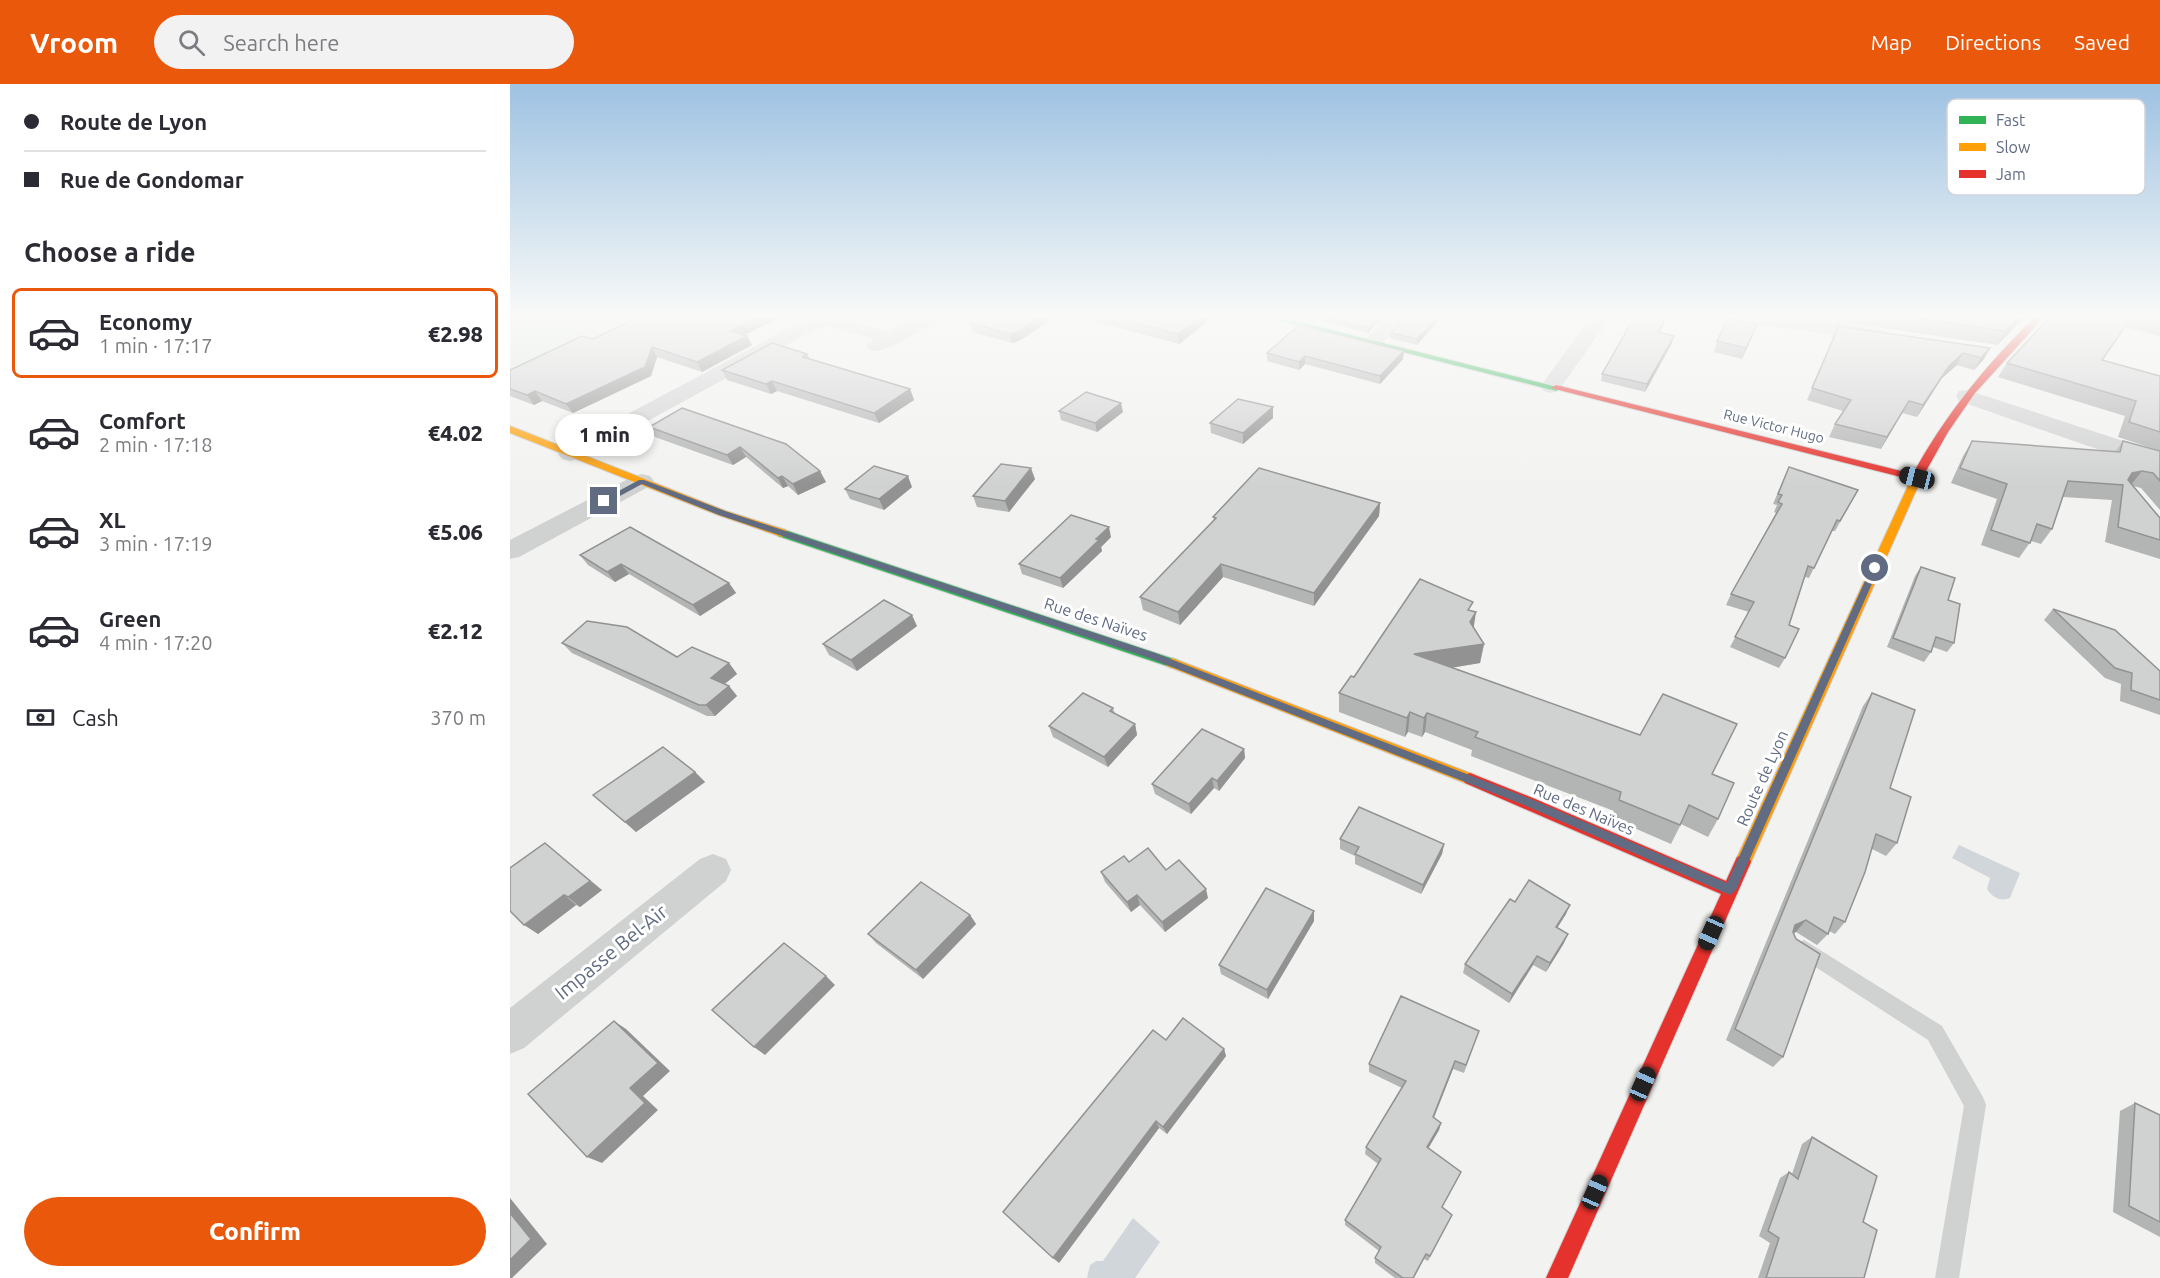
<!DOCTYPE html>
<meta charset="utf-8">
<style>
:root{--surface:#fff;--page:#f2f2f3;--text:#2b2b33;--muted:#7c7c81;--line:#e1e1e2;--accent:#ea580c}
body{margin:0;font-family:Ubuntu,sans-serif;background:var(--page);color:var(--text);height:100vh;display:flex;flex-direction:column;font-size:22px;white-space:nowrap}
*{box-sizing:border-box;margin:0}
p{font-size:20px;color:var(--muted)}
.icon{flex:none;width:33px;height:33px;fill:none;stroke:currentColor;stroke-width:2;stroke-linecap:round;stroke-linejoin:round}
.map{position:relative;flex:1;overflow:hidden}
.drawer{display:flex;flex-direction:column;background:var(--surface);width:510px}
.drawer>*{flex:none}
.hud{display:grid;align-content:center;height:132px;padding:0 24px;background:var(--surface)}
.end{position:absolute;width:27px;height:27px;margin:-14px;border:8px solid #616c83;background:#fff;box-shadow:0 0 0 3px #fff}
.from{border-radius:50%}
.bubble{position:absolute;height:42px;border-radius:21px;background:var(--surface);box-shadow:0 3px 9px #0003;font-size:20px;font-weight:800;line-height:42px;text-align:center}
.car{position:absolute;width:18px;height:36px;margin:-18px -9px;border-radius:8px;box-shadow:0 0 4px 2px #0007;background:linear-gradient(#222 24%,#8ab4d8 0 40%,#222 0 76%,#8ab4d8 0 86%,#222 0)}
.hud b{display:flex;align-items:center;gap:21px;height:57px;font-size:22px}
.hud b+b{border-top:2px solid var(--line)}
.hud i{width:15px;height:15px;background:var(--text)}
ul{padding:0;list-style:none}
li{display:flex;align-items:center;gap:18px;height:90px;margin:0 12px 9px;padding:0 12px;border:3px solid transparent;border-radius:9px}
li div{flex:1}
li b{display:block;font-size:22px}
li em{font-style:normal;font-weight:800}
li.selected{border-color:var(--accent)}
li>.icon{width:54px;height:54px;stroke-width:1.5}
h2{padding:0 24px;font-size:27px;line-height:72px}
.pay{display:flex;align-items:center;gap:15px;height:66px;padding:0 24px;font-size:22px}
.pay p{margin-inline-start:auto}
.primary-button{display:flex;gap:12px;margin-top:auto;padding:12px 24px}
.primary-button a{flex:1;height:69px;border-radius:36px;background:var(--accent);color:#fff;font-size:24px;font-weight:800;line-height:69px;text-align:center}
header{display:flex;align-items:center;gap:36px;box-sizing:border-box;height:84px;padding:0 30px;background:var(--accent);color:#fff}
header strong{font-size:28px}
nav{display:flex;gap:33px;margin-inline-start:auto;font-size:21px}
.search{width:420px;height:54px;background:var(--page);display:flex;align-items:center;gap:15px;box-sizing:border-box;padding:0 21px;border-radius:33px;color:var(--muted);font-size:22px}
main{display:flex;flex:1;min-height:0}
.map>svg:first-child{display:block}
.green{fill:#e0e6de}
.water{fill:#d0d6da}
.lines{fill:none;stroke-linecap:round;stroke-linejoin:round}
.fast-casing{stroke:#cfd0d1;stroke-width:2}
.slow-casing{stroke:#cfd0d1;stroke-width:2}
.jam-casing{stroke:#cfd0d1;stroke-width:2}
.lane{fill:#d0d1d1;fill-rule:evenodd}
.street{fill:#d0d1d1;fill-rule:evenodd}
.fast{fill:#30b455;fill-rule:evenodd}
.slow{fill:#ff9f0a;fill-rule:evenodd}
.jam{fill:#e5322d;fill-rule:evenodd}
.wall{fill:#b3b4b4}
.shaded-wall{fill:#929292}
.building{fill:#d0d1d1;stroke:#929292;stroke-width:1.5}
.route{fill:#616c83}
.labels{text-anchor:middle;stroke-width:6;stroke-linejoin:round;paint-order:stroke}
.far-street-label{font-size:14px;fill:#616c83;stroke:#fff}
.street-label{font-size:16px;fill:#616c83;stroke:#fff}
.near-street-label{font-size:20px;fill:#616c83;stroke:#fff}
.key{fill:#fff;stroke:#d0d3da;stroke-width:1.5}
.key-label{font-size:16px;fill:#616c83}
</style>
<header>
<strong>Vroom</strong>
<div class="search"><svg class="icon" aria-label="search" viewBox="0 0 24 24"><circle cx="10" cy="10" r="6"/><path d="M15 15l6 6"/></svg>Search here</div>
<nav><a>Map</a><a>Directions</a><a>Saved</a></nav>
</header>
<main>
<section class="drawer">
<div class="hud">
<b><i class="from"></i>Route de Lyon</b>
<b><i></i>Rue de Gondomar</b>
</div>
<h2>Choose a ride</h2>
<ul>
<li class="selected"><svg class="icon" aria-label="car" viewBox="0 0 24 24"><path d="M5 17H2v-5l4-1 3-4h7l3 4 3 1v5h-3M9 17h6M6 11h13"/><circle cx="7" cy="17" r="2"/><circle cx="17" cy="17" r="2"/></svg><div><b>Economy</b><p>1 min · 17:17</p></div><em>€2.98</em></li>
<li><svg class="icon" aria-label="car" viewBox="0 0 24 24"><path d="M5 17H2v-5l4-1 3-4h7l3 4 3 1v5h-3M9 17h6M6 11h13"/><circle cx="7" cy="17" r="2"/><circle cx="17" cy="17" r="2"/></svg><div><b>Comfort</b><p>2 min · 17:18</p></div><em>€4.02</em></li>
<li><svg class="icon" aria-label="car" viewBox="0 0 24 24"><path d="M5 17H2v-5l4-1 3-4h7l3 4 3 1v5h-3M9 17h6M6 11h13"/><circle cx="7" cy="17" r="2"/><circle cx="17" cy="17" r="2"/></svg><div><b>XL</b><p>3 min · 17:19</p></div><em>€5.06</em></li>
<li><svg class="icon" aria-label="car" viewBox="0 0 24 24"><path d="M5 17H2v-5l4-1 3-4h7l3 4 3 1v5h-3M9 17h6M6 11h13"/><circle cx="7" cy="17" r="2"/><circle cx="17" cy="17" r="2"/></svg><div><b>Green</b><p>4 min · 17:20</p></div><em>€2.12</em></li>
</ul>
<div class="pay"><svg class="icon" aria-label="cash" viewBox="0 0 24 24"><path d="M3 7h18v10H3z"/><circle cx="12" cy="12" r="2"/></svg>Cash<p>370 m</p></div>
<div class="primary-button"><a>Confirm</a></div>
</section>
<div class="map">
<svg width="1650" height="1194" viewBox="0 0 1650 1194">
<rect width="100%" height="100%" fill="#f2f3f0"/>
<path class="green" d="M0,234H134L0,297Z"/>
<g class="water">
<path d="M1449,761L1510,789L1500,814C1490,818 1482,813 1477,805L1480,794L1442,774Z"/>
<path d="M623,1134L650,1158L625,1194H577L580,1181L586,1177H593Z"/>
</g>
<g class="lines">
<g class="fast-casing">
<g id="fast">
<path d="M759,234H774L1051,304L1046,307Z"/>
<path d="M272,445L667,576L669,579L662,584L657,582L268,452L266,449Z"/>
</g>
</g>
<g class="slow-casing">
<g id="slow">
<path d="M0,342L216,427L276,446L278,449L272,453L208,431L0,349Z"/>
<path d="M1408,388L1413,391L1241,778L1239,783L1233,785L1227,783L1225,778L1403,391Z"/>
<path d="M662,574L965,691L967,695L965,699L960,701L955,699L657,582L655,579Z"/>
</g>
</g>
<g class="jam-casing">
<g id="jam">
<path d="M1524,234H1533L1465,309L1438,348L1412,394L1407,397L1041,304L1046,301L1403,390C1435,331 1476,281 1524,234Z"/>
<path d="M960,689L1023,714L1216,797L1227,773L1233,771L1239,773L1241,778L1058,1194H1036L1211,810L955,699L953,695L955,691Z"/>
</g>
</g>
<path class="lane" d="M1294,856L1432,942L1473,1013L1476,1021L1449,1194H1425L1454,1022L1418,956L1287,871L1284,865L1287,859Z"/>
<g class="street">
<path d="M304,234H331L379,247L404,234H428L425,238C408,247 377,271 359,266L356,262L364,255L317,242L295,251L68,375L60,377L52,375L48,370L52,365L281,243Z"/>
<path d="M875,234H896L869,263H855L852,259Z"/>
<path d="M1080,234H1100L1048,307L1041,309L1034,307L1030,303Z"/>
<path d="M1234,234H1288L1366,244L1373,246L1376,250L1373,254L1366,256L1244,240L1237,238Z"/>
<path d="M1457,306L1650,369V383L1581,363L1449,317L1446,312L1449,307Z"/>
<path d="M132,390L140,392L144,397L140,402L9,473L0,475V456L124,392Z"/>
<path d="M203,770L216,775L221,786L216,797L14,964L0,970V924L190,775Z"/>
</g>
<use href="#fast" class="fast"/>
<use href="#slow" class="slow"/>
<use href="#jam" class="jam"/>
</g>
<g class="wall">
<path d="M127,234H268L235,251L237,252L242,261L192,288L147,273L141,292L63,329L32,317L24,321L0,312V286L83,255Z"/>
<path d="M467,234H544L509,257L502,259L463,248L460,239Z"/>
<path d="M586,234H702L669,260L587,238Z"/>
<path d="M803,234H872L858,249L803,235Z"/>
<path d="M895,234H929L928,237L907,261L880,254L881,249Z"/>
<path d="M1124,234H1157L1150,248L1162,259L1135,308L1091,297L1092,290Z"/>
<path d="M1319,234H1514L1487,261L1320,236Z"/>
<path d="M1539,234H1650V252L1615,243L1592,276L1650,292V367L1608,353L1615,332L1488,293L1497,279Z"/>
<path d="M1327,242L1480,264L1474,275L1464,286L1447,281L1432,294L1407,333L1392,329L1371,365L1319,353L1325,340L1333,327L1297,316L1322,258V254Z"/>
<path d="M1243,251L1232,275L1204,268L1207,257Z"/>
<path d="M757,269L893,275L870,300L795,280L789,286L757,277Z"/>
<path d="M297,270L300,275L400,305L404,316L369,339L267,307L261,310L217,296L212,286Z"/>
<path d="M172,324L316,398L288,411L278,402L273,404L236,373L223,381L145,353L139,343Z"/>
<path d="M549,327L613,328L587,348L551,336Z"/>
<path d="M763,334L733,360L701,349L700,339Z"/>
<path d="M1462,357L1605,368L1613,357L1650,367V426L1631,404L1623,402L1650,434V475L1595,458L1602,416L1553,413L1542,445L1531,460L1521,457L1509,474L1471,461L1487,415L1441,399L1453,372Z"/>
<path d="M1279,383L1348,406L1325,447H1322L1299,494L1295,493L1279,541L1275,574L1269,584L1220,563L1239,528L1216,521L1221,510L1266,429L1264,428L1267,421L1263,420Z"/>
<path d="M525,395L499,428L467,423L463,412Z"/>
<path d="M402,403L374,426L340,415L335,405Z"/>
<path d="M870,419L869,432L804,522L713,493L670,541L633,526L630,513L704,436L703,433Z"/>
<path d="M601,453L591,463L592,467L553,504L512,490L509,480Z"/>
<path d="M70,471L219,499L226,509L190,532L119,490L105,498L78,481Z"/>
<path d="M1411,483L1438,516L1444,559L1437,568L1423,563L1421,568L1414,578L1377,563L1405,492Z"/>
<path d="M1543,525L1650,587V631L1610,617L1611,600L1595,594L1534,536Z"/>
<path d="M962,527L964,544L974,560L970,579L941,584L1202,690L1208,735L1198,753L1171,740L1161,760L1101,734L1104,727L961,672L962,666L915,648L912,653L898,648L895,653L829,628V609L844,593Z"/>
<path d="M407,542L347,587L319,571L313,560Z"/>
<path d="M52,559L219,579L227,590L215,600L219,602L227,612L205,632H197L62,569Z"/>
<path d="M1362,609L1380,704L1387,759L1376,772L1362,765L1335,838L1325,850L1319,847L1318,850L1307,861L1286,848L1284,849L1273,973L1263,983L1216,956L1353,622Z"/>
<path d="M603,624L605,630L625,640L627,651L598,683L543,653L539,642Z"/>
<path d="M734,665L735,674L709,707L704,704L681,730L645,710L642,700Z"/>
<path d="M185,688L195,698L126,748L83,711Z"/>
<path d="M830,755L934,760L932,770L911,810L845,780V772L830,765Z"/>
<path d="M619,778L656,786L698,814L655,848L630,821L621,828L595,798L591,788Z"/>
<path d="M0,784L92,806L70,823L66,821L28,850Z"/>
<path d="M1005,818L1056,830L1047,844L1054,859L1036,888L1023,881L999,919L953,889L955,880Z"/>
<path d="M460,831L466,840L413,895L366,859L358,850Z"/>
<path d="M804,837L758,915L711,890L709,881Z"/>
<path d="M969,947L954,989L943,985L924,1034L931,1039L929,1046L918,1064L951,1088L948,1094L932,1123L942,1131L918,1177L914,1175L904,1194H885L865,1179V1174L869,1167L835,1141V1136L868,1080L855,1070L856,1063L892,1004L859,988V980Z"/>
<path d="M656,956L714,965L716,972L657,1050L649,1044L549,1179Z"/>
<path d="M1625,1019L1650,1031V1153L1603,1128L1610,1027Z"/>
<path d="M1302,1053L1353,1138L1354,1194H1248L1260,1159L1249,1152L1270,1094L1279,1088L1282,1090L1292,1060Z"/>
</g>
<g class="shaded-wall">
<path d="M246,234H268L225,256L220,247Z"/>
<path d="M527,234H544L509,257L502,259L500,250Z"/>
<path d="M689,234H702L669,260L668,250Z"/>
<path d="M867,234H872L858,249L859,244Z"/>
<path d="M927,234H929L928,237L907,261V255Z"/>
<path d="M1155,234H1157L1146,255L1148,248Z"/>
<path d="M1508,234H1514L1487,261L1495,247Z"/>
<path d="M1247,241L1243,251L1232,275L1236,264Z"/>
<path d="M237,252L242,261L192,288L187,278Z"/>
<path d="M1164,252L1162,259L1135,308L1137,300Z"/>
<path d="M142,263L147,273L141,292L63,329L56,320Z"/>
<path d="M1480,264L1474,275L1464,286L1471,274Z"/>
<path d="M894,267L893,275L870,300V292Z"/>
<path d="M1453,269L1447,281L1432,294L1407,333L1413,321L1439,282Z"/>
<path d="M795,272V280L789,286V278Z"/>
<path d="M262,297L267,307L261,310L256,300Z"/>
<path d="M400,305L404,316L369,339L364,329Z"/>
<path d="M25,307L32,317L24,321L17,311Z"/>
<path d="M1399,317L1371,365L1377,353Z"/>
<path d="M611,319L613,328L587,348L585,339Z"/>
<path d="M763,323V334L733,360V349Z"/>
<path d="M230,363L236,373L223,381L217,371Z"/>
<path d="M521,384L525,395L499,428L495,417Z"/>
<path d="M310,387L316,398L288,411L283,400Z"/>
<path d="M1632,387L1620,402L1613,403L1622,389Z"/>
<path d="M272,392L278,402L273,404L268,394Z"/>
<path d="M398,392L402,403L374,426L369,415Z"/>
<path d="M870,419L869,432L804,522V509Z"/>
<path d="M599,443L601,453L591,463L592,467L553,504L550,494L586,455Z"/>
<path d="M111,480L119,490L105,498L97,488Z"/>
<path d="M711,480L713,493L670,541L668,528Z"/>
<path d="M219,499L226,509L190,532L183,521Z"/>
<path d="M966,528L963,548L960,538Z"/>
<path d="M402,531L407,542L347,587L341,576Z"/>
<path d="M974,560L970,579L902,590L904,570Z"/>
<path d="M219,579L227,590L209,604L201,594Z"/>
<path d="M219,602L227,612L205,632L196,621Z"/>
<path d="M900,628L898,648L895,653L897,634Z"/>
<path d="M917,629L915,648L912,653L914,634Z"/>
<path d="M625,640L627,651L598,683L594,673Z"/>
<path d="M734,665L735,674L709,707L707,697Z"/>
<path d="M185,688L195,698L126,748L115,738Z"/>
<path d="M702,694L704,704L681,730L679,720Z"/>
<path d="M35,759L92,806L70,823L58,813Z"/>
<path d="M934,760L932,770L911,810L913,801Z"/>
<path d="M696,805L698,814L655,848L652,838Z"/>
<path d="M54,811L66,821L28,850L14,841Z"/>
<path d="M627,811L630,821L621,828L617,818Z"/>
<path d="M1060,821L1056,830L1042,852L1046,843Z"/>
<path d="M804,827V837L758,915L757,906Z"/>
<path d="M460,831L466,840L413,895L406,886Z"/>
<path d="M1296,836L1286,848L1276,852L1285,841Z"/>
<path d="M1058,850L1054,859L1036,888L1040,879Z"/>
<path d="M1027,872L1023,881L999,919L1002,910Z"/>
<path d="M316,892L325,901L255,971L244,963Z"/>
<path d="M104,937L116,945L160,987L133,1012L148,1026L92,1079L77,1073Z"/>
<path d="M714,965L716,972L657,1050L653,1043Z"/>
<path d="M945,977L943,985L921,1040L923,1033Z"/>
<path d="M646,1037L649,1044L549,1179L543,1174Z"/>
<path d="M931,1039L929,1046L915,1070L917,1063Z"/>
<path d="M0,1114L37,1160L2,1194H0Z"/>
</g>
<g class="building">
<path d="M127,234H246L220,247L237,252L187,278L142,263L135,283L56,320L25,307L17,311L0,305V286L72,252L83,255Z"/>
<path d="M467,234H527L507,248L500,250L460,239Z"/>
<path d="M606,234H689L668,250Z"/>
<path d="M819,234H867L859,244Z"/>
<path d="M895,234H927L907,255L881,249Z"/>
<path d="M1124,234H1155L1148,248L1164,252L1137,300L1092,290Z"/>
<path d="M1218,234L1247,241L1236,264L1207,257Z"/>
<path d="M1407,234H1508L1495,247Z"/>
<path d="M1539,234H1621L1592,276L1650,292V348L1619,338L1626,317L1497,279Z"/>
<path d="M789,241L894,267L870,292L795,272L789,278L757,269Z"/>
<path d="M1327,242L1480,264L1471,274L1453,269L1439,282L1413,321L1399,317L1377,353L1325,340L1341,316L1302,304L1327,246Z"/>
<path d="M262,259L297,270L293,273L400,305L364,329L262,297L256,300L212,286Z"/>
<path d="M576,308L611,319L585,339L549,327Z"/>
<path d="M728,315L763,323L733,349L700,339Z"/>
<path d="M172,324L276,360L310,387L283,400L272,392L268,394L230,363L217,371L139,343Z"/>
<path d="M1462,357L1610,368L1613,357L1650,367V397L1643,389L1632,387L1622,389L1618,396L1650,434V456L1608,443L1613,401L1558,397L1542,445L1527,440L1520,459L1481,446L1497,400L1450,384Z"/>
<path d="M491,380L521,384L495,417L463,412Z"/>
<path d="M364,382L398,392L369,415L335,405Z"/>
<path d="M1279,383L1348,406L1330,437L1327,436L1304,484L1298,482L1279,541L1289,545L1275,574L1225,553L1244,518L1221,510L1272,420L1268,418L1272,411L1268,410Z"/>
<path d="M749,384L870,419L804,509L711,480L668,528L630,513L706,434L703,433Z"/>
<path d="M561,431L599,443L586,455L589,456L550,494L509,480Z"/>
<path d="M120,443L219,499L183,521L111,480L97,488L70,471Z"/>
<path d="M1411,483L1445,494L1438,516L1450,520L1444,559L1426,553L1421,568L1383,554Z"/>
<path d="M910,495L963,518L958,526L966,528L960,538L974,560L904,570L1130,651L1153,610L1227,640L1202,690L1224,699L1208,735L1179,721L1170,741L1109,716L1111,708L965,653L968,648L917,629L914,634L900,628L897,634L829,609L841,592L844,593Z"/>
<path d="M374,516L402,531L341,576L313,560Z"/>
<path d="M1543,525L1605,546L1650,587V616L1621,606L1622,589L1605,584Z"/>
<path d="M77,537L117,543L167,573L182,563L219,579L201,594L219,602L196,621H189L52,559Z"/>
<path d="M573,609L603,624L600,627L625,640L594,673L539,642Z"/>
<path d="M1362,609L1405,626L1380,704L1401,713L1387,759L1366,750L1355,788L1335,838L1324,833L1318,850L1296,836L1285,841L1283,848L1286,855L1310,870L1273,973L1225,945Z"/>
<path d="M692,645L734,665L707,697L702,694L679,720L642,700Z"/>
<path d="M153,663L185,688L115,738L83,711Z"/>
<path d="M849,723L934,760L913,801L845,770L849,763L830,755Z"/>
<path d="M35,759L80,797L58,813L54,811L14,841L0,827V784Z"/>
<path d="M638,764L656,786L669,776L696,805L652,838L627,811L617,818L591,788L614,772L619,778Z"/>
<path d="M1019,796L1060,821L1046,843L1058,850L1040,879L1027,872L1002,910L955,880L1000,815L1005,818Z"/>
<path d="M411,798L460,831L406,886L358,850Z"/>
<path d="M756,804L804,827L757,906L709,881Z"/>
<path d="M274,859L316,892L244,963L202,926Z"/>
<path d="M891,912L969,947L956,981L945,977L923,1033L931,1039L917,1063L951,1088L932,1123L942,1131L920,1172L916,1170L903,1194H893L865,1174L871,1163L835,1136L871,1075L856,1063L896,997L859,980Z"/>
<path d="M673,934L714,965L653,1043L646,1037L543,1174L493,1128L643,946L656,956Z"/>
<path d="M104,937L148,979L120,1004L135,1019L77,1073L18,1010Z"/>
<path d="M1625,1019L1650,1031V1138L1619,1122Z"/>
<path d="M1302,1053L1367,1092L1353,1138L1367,1146L1354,1194H1256L1269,1154L1258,1147L1279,1088L1288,1095Z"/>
<path d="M0,1129L21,1155L0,1176Z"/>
</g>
<linearGradient id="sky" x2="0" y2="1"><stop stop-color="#9ec2e2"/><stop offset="0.58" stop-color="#f9faf8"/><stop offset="1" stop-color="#f9faf8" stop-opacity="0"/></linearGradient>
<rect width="1650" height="401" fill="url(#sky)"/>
<path class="route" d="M129,396H134L215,427L645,569L1021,715L1217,799L1361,484L1365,481L1369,484L1226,806L1220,811L1014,721L639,574L209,431L132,400L97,419L90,417Z"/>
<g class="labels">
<g class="far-street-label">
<text transform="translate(1264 342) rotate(14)" y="5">Rue Victor Hugo</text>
</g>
<g class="street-label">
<text transform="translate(586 535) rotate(18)" y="6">Rue des Naïves</text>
<text transform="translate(1252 694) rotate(-66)" y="6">Route de Lyon</text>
<text transform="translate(1074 725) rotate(23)" y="6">Rue des Naïves</text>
</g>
<g class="near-street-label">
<text transform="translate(101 868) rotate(-39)" y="7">Impasse Bel-Air</text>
</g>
</g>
<rect x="1437" y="15" width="198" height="96" rx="9" class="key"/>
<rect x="1449" y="32" width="27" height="8" fill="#30b455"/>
<rect x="1449" y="59" width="27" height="8" fill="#ff9f0a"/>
<rect x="1449" y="86" width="27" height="8" fill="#e5322d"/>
<g class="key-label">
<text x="1486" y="42">Fast</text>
<text x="1486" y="69">Slow</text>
<text x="1486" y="96">Jam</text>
</g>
</svg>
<i class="end from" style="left:1365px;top:484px"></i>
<i class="end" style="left:94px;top:417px"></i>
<div class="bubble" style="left:45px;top:330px;width:99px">1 min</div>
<i class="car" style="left:1407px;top:394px;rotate:284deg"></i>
<i class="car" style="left:1201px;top:849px;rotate:204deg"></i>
<i class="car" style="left:1133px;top:1000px;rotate:24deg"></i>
<i class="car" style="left:1085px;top:1108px;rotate:24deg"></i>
</div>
</main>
